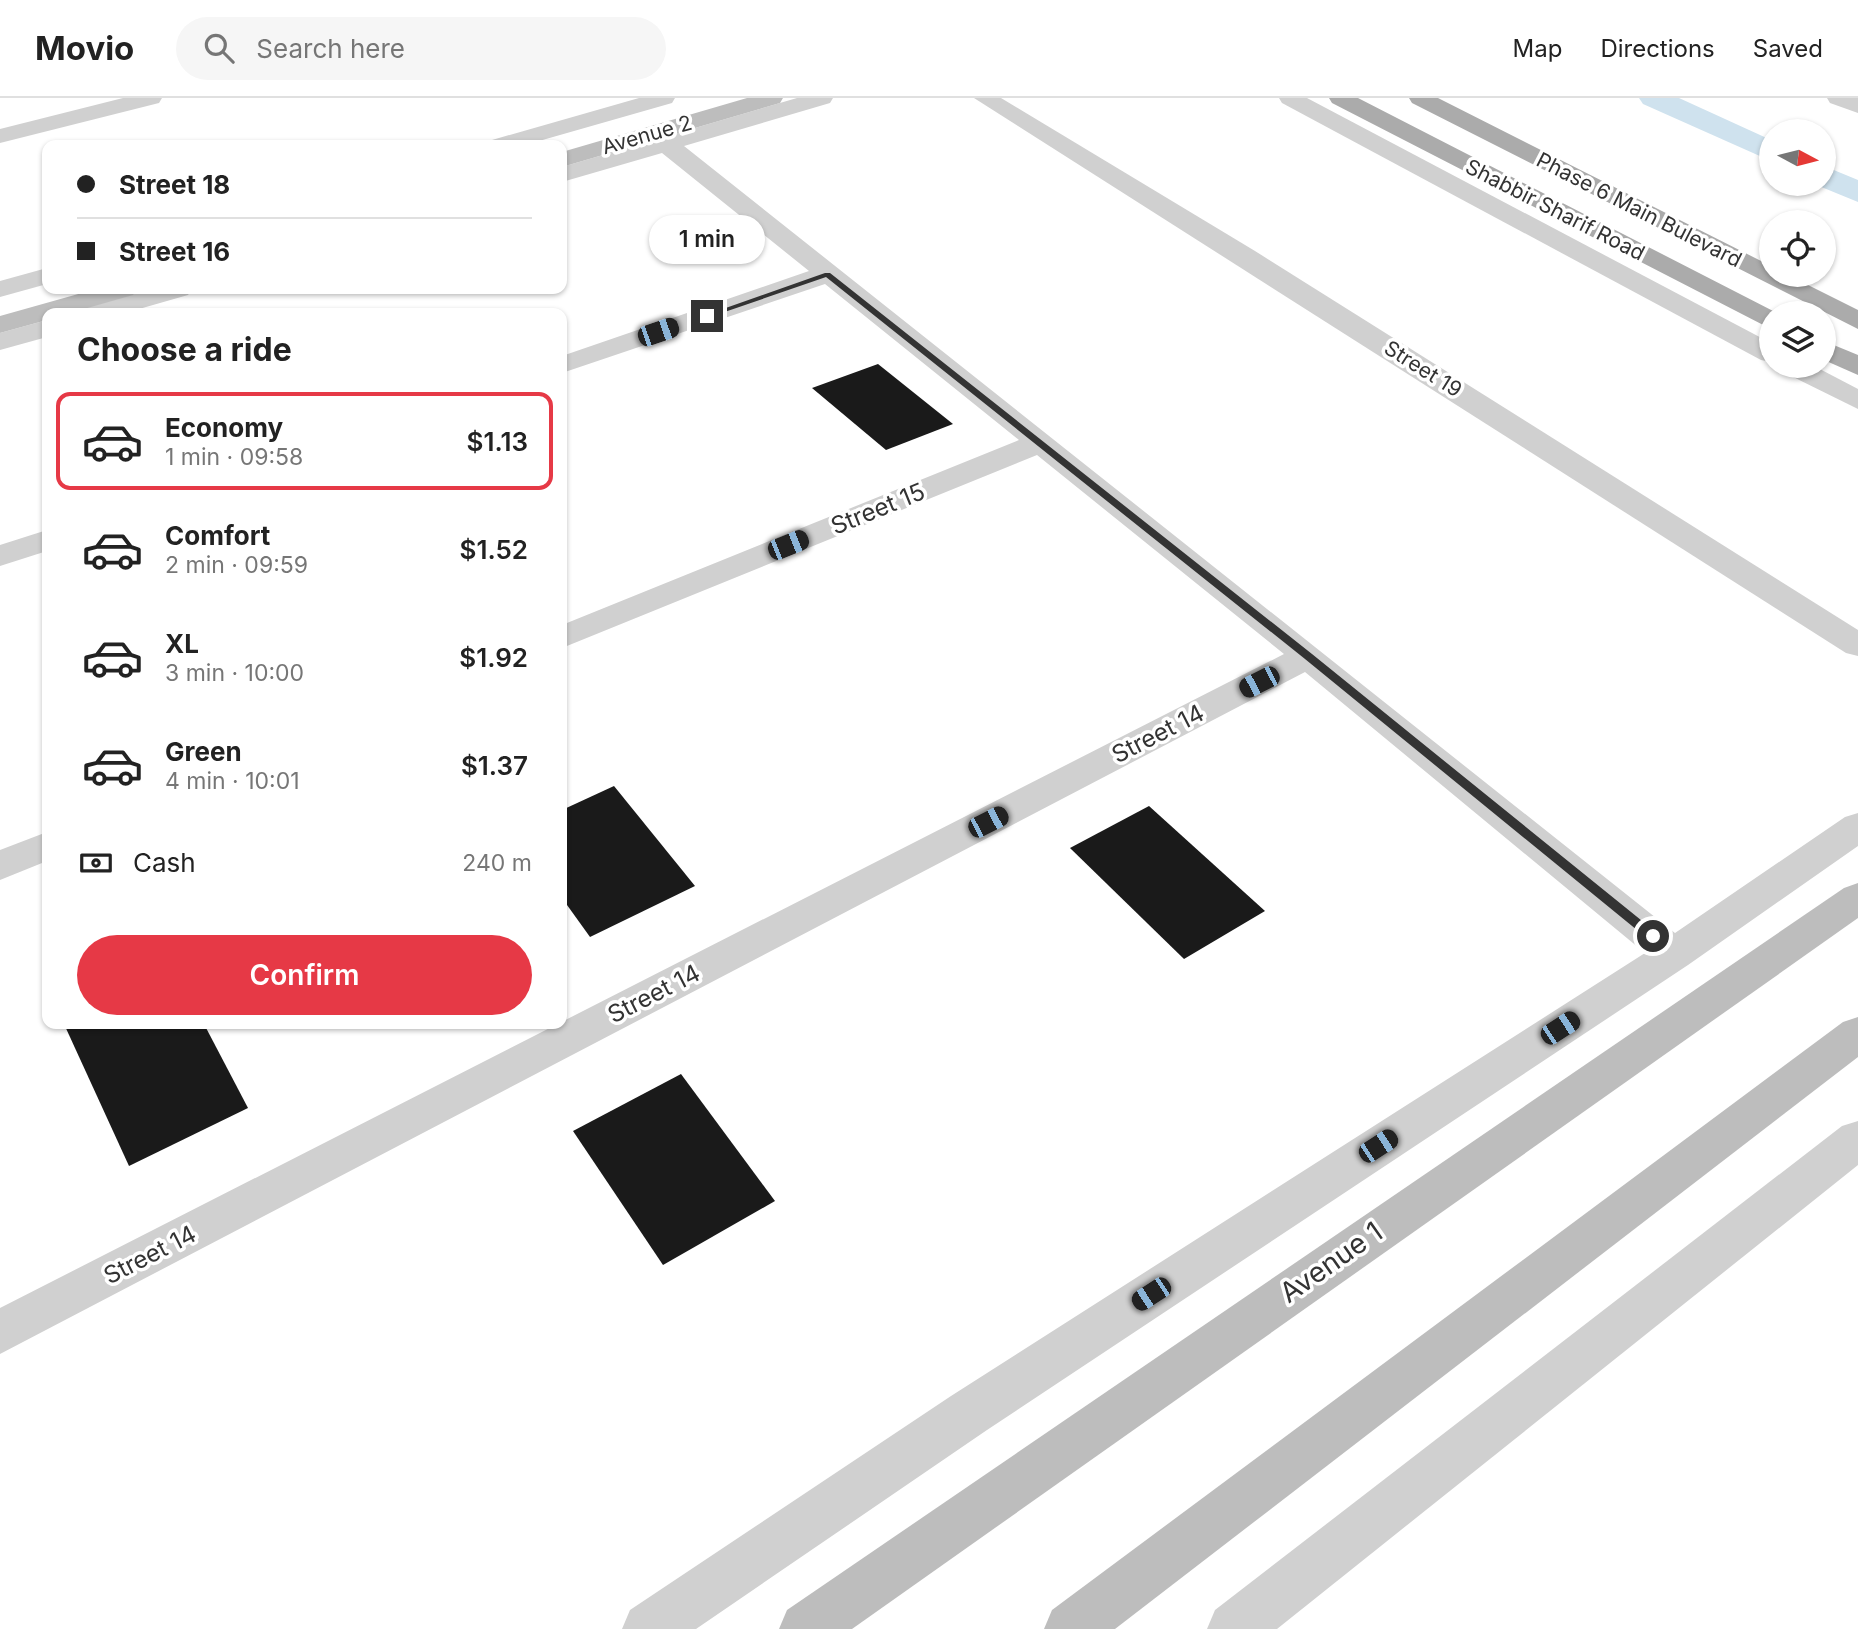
<!DOCTYPE html>
<meta charset="utf-8">
<style>
:root{--surface:#fff;--page:#f6f6f6;--text:#222;--muted:#767676;--line:#e0e0e0;--accent:#e63946}
body{margin:0;font-family:Inter,sans-serif;background:var(--page);color:var(--text);height:100vh;display:flex;flex-direction:column;font-size:26px;white-space:nowrap}
*{box-sizing:border-box;margin:0}
p{font-size:23px;color:var(--muted)}
.icon{flex:none;width:38px;height:38px;fill:none;stroke:currentColor;stroke-width:2;stroke-linecap:round;stroke-linejoin:round}
.map{position:relative;flex:1;overflow:hidden}
.side{position:absolute;left:42px;top:210px;width:525px;height:721px;display:flex;flex-direction:column;background:var(--surface);border-radius:14px;box-shadow:0 2px 5px #0004}
.side>*{flex:none}
.top-card{position:absolute;left:42px;top:42px;width:525px;height:154px;border-radius:14px;box-shadow:0 2px 5px #0004;display:grid;align-content:center;height:154px;padding:0 35px;background:var(--surface)}
.needle{width:46px;rotate:97deg}
.tools{position:absolute;left:1759px;top:21px;display:grid;gap:14px}
.tools a{display:grid;place-items:center;width:77px;height:77px;border-radius:50%;background:var(--surface);box-shadow:0 2px 5px #0004;font-size:35px}
.end{position:absolute;width:32px;height:32px;margin:-16px;border:9px solid #333;background:#fff;box-shadow:0 0 0 4px #fff}
.from{border-radius:50%}
.bubble{position:absolute;height:49px;border-radius:24px;background:var(--surface);box-shadow:0 2px 5px #0004;font-size:23px;font-weight:600;line-height:49px;text-align:center}
.car{position:absolute;width:21px;height:42px;margin:-21px -10px;border-radius:9px;box-shadow:0 0 5px 2px #0007;background:linear-gradient(#222 24%,#8ab4d8 0 40%,#222 0 76%,#8ab4d8 0 86%,#222 0)}
.top-card b{display:flex;align-items:center;gap:24px;height:66px;font-size:26px}
.top-card b+b{border-top:2px solid var(--line)}
.top-card i{width:18px;height:18px;background:var(--text)}
ul{padding:0;list-style:none}
li{display:flex;align-items:center;gap:21px;height:98px;margin:0 14px 10px;padding:0 21px;border:4px solid transparent;border-radius:14px}
li div{flex:1}
li b{display:block;font-size:26px}
li em{font-style:normal;font-weight:600}
li.current{border-color:var(--accent)}
li>.icon{width:63px;height:63px;stroke-width:1.5}
h2{padding:0 35px;font-size:32px;line-height:84px}
.pay{display:flex;align-items:center;gap:18px;height:77px;padding:0 35px;font-size:26px}
.pay p{margin-inline-start:auto}
.cta{display:flex;gap:14px;margin-top:auto;padding:14px 35px}
.cta a{flex:1;height:80px;border-radius:42px;background:var(--accent);color:#fff;font-size:28px;font-weight:600;line-height:80px;text-align:center}
header{display:flex;align-items:center;gap:42px;box-sizing:border-box;height:98px;padding:0 35px;background:var(--surface);border-bottom:2px solid var(--line)}
header strong{font-size:33px}
nav{display:flex;gap:38px;margin-inline-start:auto;font-size:24px}
.search{width:490px;height:63px;background:var(--page);display:flex;align-items:center;gap:18px;box-sizing:border-box;padding:0 24px;border-radius:38px;color:var(--muted);font-size:26px}
.map>svg:first-child{display:block}
.lines{fill:none;stroke-linecap:round;stroke-linejoin:round}
.canal{fill:#cfe2ee;fill-rule:evenodd}
.building{fill:#1a1a1a}
.minor{fill:#d0d0d0;fill-rule:evenodd}
.secondary{fill:#bdbdbd;fill-rule:evenodd}
.primary{fill:#ababab;fill-rule:evenodd}
.route{fill:#333}
.labels{text-anchor:middle;stroke-width:7;stroke-linejoin:round;paint-order:stroke}
.far-street-label{font-size:21px;fill:#333;stroke:#fff}
.street-label{font-size:24px;fill:#333;stroke:#fff}
.near-street-label{font-size:28px;fill:#333;stroke:#fff}
</style>
<header>
<strong>Movio</strong>
<div class="search"><svg class="icon" aria-label="search" viewBox="0 0 24 24"><circle cx="10" cy="10" r="6"/><path d="M15 15l6 6"/></svg>Search here</div>
<nav><a>Map</a><a>Directions</a><a>Saved</a></nav>
</header>
<div class="map">
<svg width="1858" height="1531" viewBox="0 0 1858 1531">
<rect width="100%" height="100%" fill="#fff"/>
<g class="lines">
<g class="canal">
<path d="M1639,0H1679L1771,42V63L1643,6Z"/>
<path d="M1824,68L1858,82V104L1814,86H1824Z"/>
</g>
</g>
<g class="building">
<path d="M878,266L953,326L886,352L812,290Z"/>
<path d="M614,688L695,788L590,839L562,800V712Z"/>
<path d="M1149,708L1265,813L1184,861L1070,750Z"/>
<path d="M64,926H204L248,1010L129,1068Z"/>
<path d="M681,976L775,1103L663,1167L573,1033Z"/>
</g>
<g class="lines">
<g class="minor">
<path d="M123,0H162L159,5L0,45V31Z"/>
<path d="M639,0H675L672,5L525,47H488L492,42Z"/>
<path d="M797,0H833L830,5L684,48L1675,835L1845,719L1858,715V748L1688,867L987,1332L696,1531H622L630,1512L951,1298L1645,855L1305,574L0,1256V1210L1284,556L1037,357L562,550V527L1019,342L825,186L562,275V258L809,173L662,55L562,84V69Z"/>
<path d="M974,0H1001L1255,153L1858,532V558L1846,555Z"/>
<path d="M1279,0H1307L1771,245V264L1761,262L1282,5Z"/>
<path d="M1827,0H1858V15L1830,5Z"/>
<path d="M47,170V186L0,199V183Z"/>
<path d="M151,191H192L188,197L125,215H83L87,209Z"/>
<path d="M47,222V239L0,252V235Z"/>
<path d="M1779,268H1814L1858,291V311L1783,274Z"/>
<path d="M47,432V453L0,468V447Z"/>
<path d="M47,734V763L0,782V752Z"/>
<path d="M1858,1023V1067L1277,1531H1207L1215,1512L1842,1028Z"/>
</g>
<g class="secondary">
<path d="M747,0H783L780,5L562,69V54Z"/>
<path d="M96,191H137L133,197L70,215H47V222L0,235V218Z"/>
<path d="M1858,785V820L852,1531H779L787,1512L1844,790Z"/>
<path d="M1858,919V959L1115,1531H1044L1052,1512L1843,924Z"/>
</g>
<g class="primary">
<path d="M1329,0H1358L1777,215H1771V231L1332,5Z"/>
<path d="M1409,0H1438L1771,168V177H1788L1858,212V231L1412,5Z"/>
<path d="M1824,243L1858,257V277L1824,262Z"/>
</g>
</g>
<path class="route" d="M825,175H830L1312,556L1657,835V841H1648L1305,561L826,179L710,219L703,218Z"/>
<g class="labels">
<g class="far-street-label">
<text transform="translate(647 37) rotate(-16)" y="7">Avenue 2</text>
<text transform="translate(1555 112) rotate(27)" y="7">Shabbir Sharif Road</text>
<text transform="translate(1639 112) rotate(27)" y="7">Phase 6 Main Bulevard</text>
<text transform="translate(1423 271) rotate(32)" y="7">Street 19</text>
</g>
<g class="street-label">
<text transform="translate(878 411) rotate(-22)" y="8">Street 15</text>
<text transform="translate(1158 636) rotate(-27)" y="8">Street 14</text>
<text transform="translate(654 896) rotate(-27)" y="8">Street 14</text>
<text transform="translate(150 1157) rotate(-27)" y="8">Street 14</text>
</g>
<g class="near-street-label">
<text transform="translate(1331 1164) rotate(-35)" y="10">Avenue 1</text>
</g>
</g>
</svg>
<div class="tools">
<a><svg class="needle" viewBox="-14 -14 28 28"><path d="M0-13l5 13h-10z" fill="#e53935"/><path d="M0 13l5-13h-10z" fill="#767676"/></svg></a>
<a><svg class="icon" aria-label="locate" viewBox="0 0 24 24"><circle cx="12" cy="12" r="6"/><path d="M12 2v4M12 18v4M2 12h4M18 12h4"/></svg></a>
<a><svg class="icon" aria-label="layers" viewBox="0 0 24 24"><path d="M12 4l9 5-9 5-9-5zM3 14l9 5 9-5"/></svg></a>
</div>
<i class="end from" style="left:1653px;top:838px"></i>
<i class="end" style="left:707px;top:218px"></i>
<div class="bubble" style="left:649px;top:117px;width:116px">1 min</div>
<i class="car" style="left:658px;top:234px;rotate:71deg"></i>
<i class="car" style="left:788px;top:447px;rotate:68deg"></i>
<i class="car" style="left:1259px;top:584px;rotate:243deg"></i>
<i class="car" style="left:988px;top:724px;rotate:63deg"></i>
<i class="car" style="left:1560px;top:930px;rotate:57deg"></i>
<i class="car" style="left:1378px;top:1048px;rotate:57deg"></i>
<i class="car" style="left:1151px;top:1196px;rotate:237deg"></i>
<div class="top-card">
<b><i class="from"></i>Street 18</b>
<b><i></i>Street 16</b>
</div>
<section class="side">
<h2>Choose a ride</h2>
<ul>
<li class="current"><svg class="icon" aria-label="car" viewBox="0 0 24 24"><path d="M5 17H2v-5l4-1 3-4h7l3 4 3 1v5h-3M9 17h6M6 11h13"/><circle cx="7" cy="17" r="2"/><circle cx="17" cy="17" r="2"/></svg><div><b>Economy</b><p>1 min · 09:58</p></div><em>$1.13</em></li>
<li><svg class="icon" aria-label="car" viewBox="0 0 24 24"><path d="M5 17H2v-5l4-1 3-4h7l3 4 3 1v5h-3M9 17h6M6 11h13"/><circle cx="7" cy="17" r="2"/><circle cx="17" cy="17" r="2"/></svg><div><b>Comfort</b><p>2 min · 09:59</p></div><em>$1.52</em></li>
<li><svg class="icon" aria-label="car" viewBox="0 0 24 24"><path d="M5 17H2v-5l4-1 3-4h7l3 4 3 1v5h-3M9 17h6M6 11h13"/><circle cx="7" cy="17" r="2"/><circle cx="17" cy="17" r="2"/></svg><div><b>XL</b><p>3 min · 10:00</p></div><em>$1.92</em></li>
<li><svg class="icon" aria-label="car" viewBox="0 0 24 24"><path d="M5 17H2v-5l4-1 3-4h7l3 4 3 1v5h-3M9 17h6M6 11h13"/><circle cx="7" cy="17" r="2"/><circle cx="17" cy="17" r="2"/></svg><div><b>Green</b><p>4 min · 10:01</p></div><em>$1.37</em></li>
</ul>
<div class="pay"><svg class="icon" aria-label="cash" viewBox="0 0 24 24"><path d="M3 7h18v10H3z"/><circle cx="12" cy="12" r="2"/></svg>Cash<p>240 m</p></div>
<div class="cta"><a>Confirm</a></div>
</section>
</div>
